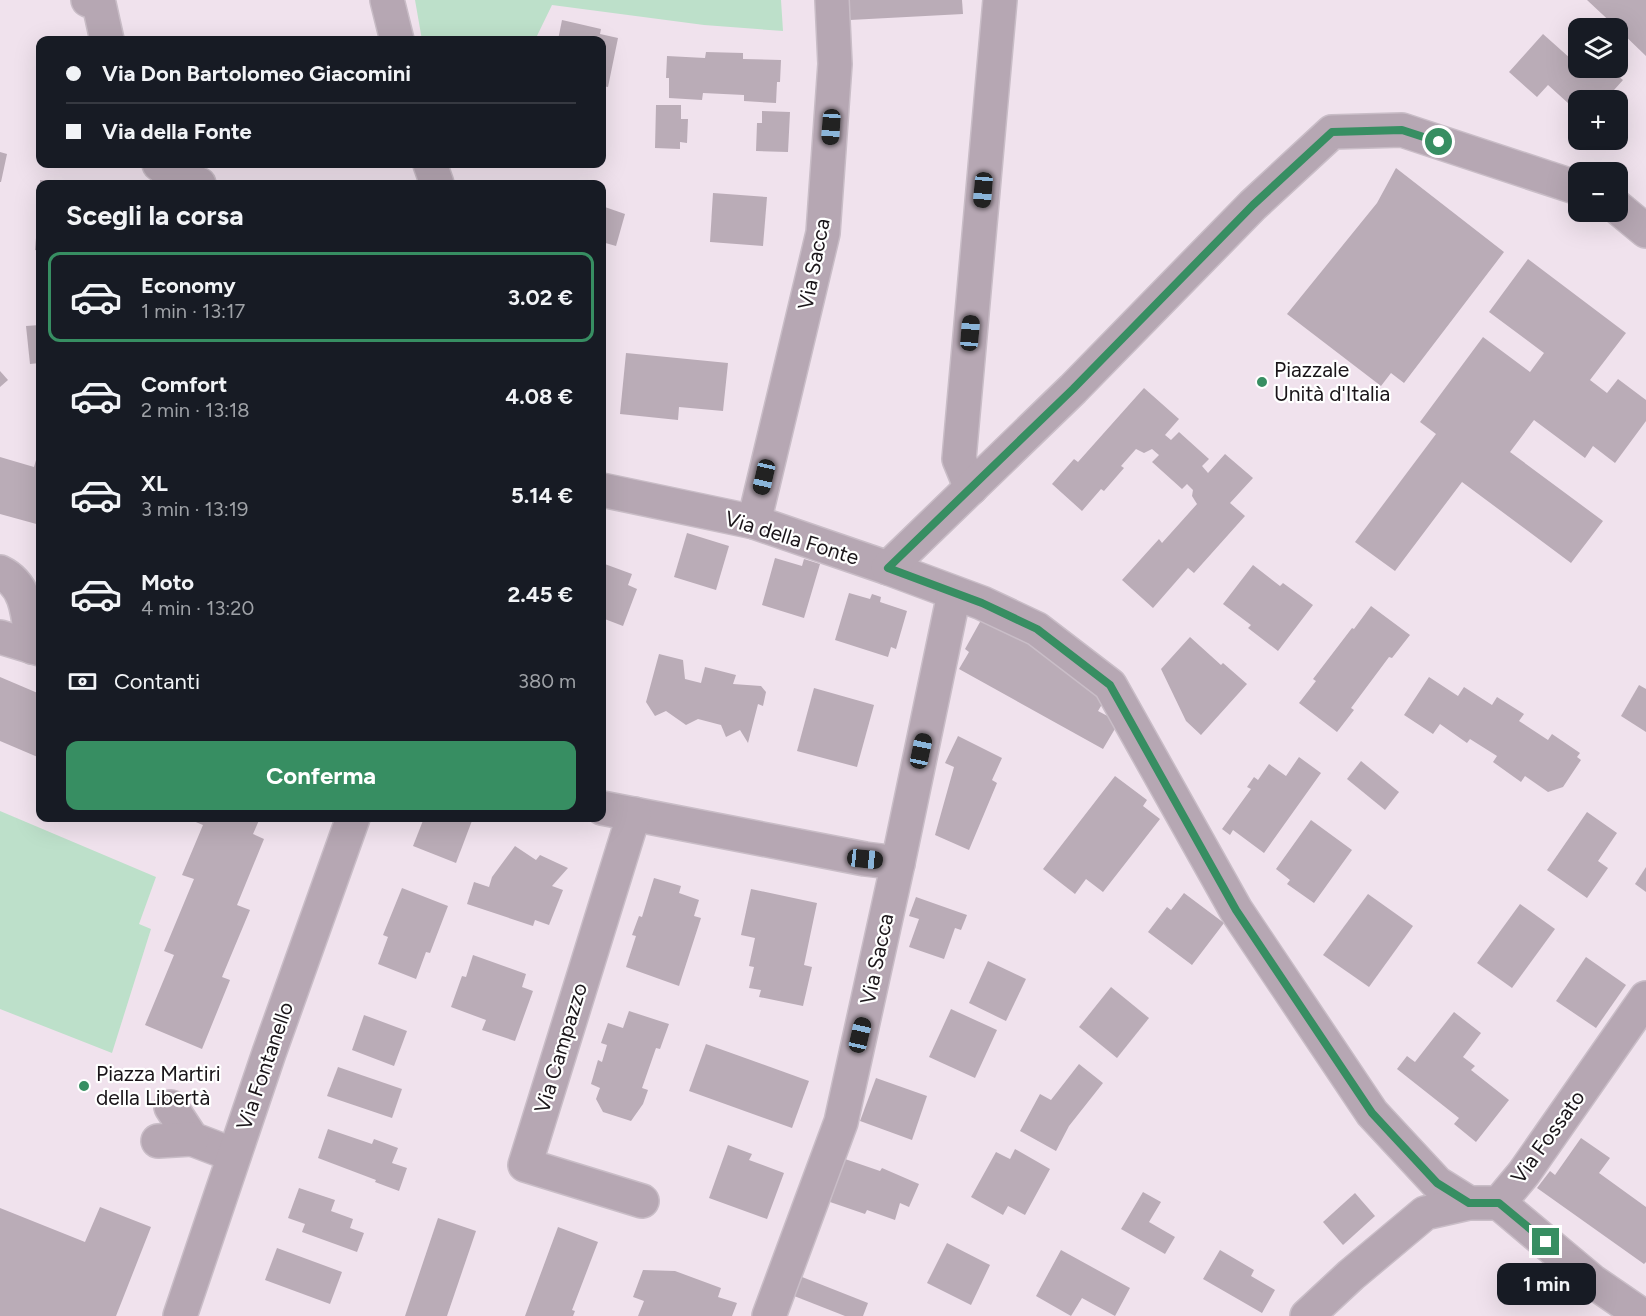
<!DOCTYPE html>
<html lang="it">
<meta charset="utf-8">
<style>
:root{--surface:#171b24;--page:#20242c;--text:#f1f3f6;--muted:#9ea1a6;--line:#363941;--accent:#378e62}
body{margin:0;font-family:Figtree,sans-serif;background:var(--page);color:var(--text);height:100vh;display:flex;flex-direction:column;font-size:22px;white-space:nowrap}
*{box-sizing:border-box;margin:0}
p{font-size:20px;color:var(--muted)}
.icon{flex:none;width:33px;height:33px;fill:none;stroke:currentColor;stroke-width:2;stroke-linecap:round;stroke-linejoin:round}
.map{position:relative;flex:1;overflow:hidden}
.panel{position:absolute;left:36px;top:180px;width:570px;height:642px;display:flex;flex-direction:column;background:var(--surface);border-radius:12px;box-shadow:0 6px 24px #0002}
.panel>*{flex:none}
.banner{position:absolute;left:36px;top:36px;width:570px;height:132px;border-radius:12px;box-shadow:0 6px 24px #0002;display:grid;align-content:center;height:132px;padding:0 30px;background:var(--surface)}
.controls{position:absolute;left:1568px;top:18px;display:grid;gap:12px}
.controls a{display:grid;place-items:center;width:60px;height:60px;border-radius:12px;background:var(--surface);box-shadow:0 6px 24px #0002;font-size:30px}
.end{position:absolute;width:27px;height:27px;margin:-14px;border:8px solid #378e62;background:#fff;box-shadow:0 0 0 3px #fff}
.from{border-radius:50%}
.bubble{position:absolute;height:42px;border-radius:12px;background:var(--surface);box-shadow:0 6px 24px #0002;font-size:20px;font-weight:700;line-height:42px;text-align:center}
.car{position:absolute;width:18px;height:36px;margin:-18px -9px;border-radius:8px;box-shadow:0 0 4px 2px #0007;background:linear-gradient(#222 24%,#8ab4d8 0 40%,#222 0 76%,#8ab4d8 0 86%,#222 0)}
.banner b{display:flex;align-items:center;gap:21px;height:57px;font-size:22px}
.banner b+b{border-top:2px solid var(--line)}
.banner i{width:15px;height:15px;background:var(--text)}
ul{padding:0;list-style:none}
li{display:flex;align-items:center;gap:18px;height:90px;margin:0 12px 9px;padding:0 18px;border:3px solid transparent;border-radius:12px}
li div{flex:1}
li b{display:block;font-size:22px}
li em{font-style:normal;font-weight:700}
li.selected{border-color:var(--accent)}
li>.icon{width:54px;height:54px;stroke-width:1.5}
h2{padding:0 30px;font-size:27px;line-height:72px}
.pay{display:flex;align-items:center;gap:15px;height:66px;padding:0 30px;font-size:22px}
.pay p{margin-inline-start:auto}
.button{display:flex;gap:12px;margin-top:auto;padding:12px 30px}
.button a{flex:1;height:69px;border-radius:12px;background:var(--accent);color:#fff;font-size:24px;font-weight:700;line-height:69px;text-align:center}
.map>svg:first-child{display:block}
.green{fill:#bde0ca}
.building{fill:#baacb7}
.lines{fill:none;stroke-linecap:round;stroke-linejoin:round}
.minor-casing{stroke:#c9bdc7;stroke-width:36}
.minor{stroke:#b6a7b3;stroke-width:33}
.route{stroke:#378e62;stroke-width:8}
.poi-dot{fill:#378e62;stroke:#fff;stroke-width:2}
.labels{text-anchor:middle;stroke-width:4.5;stroke-linejoin:round;paint-order:stroke}
.street-label{font-size:21px;fill:#1a1519;stroke:#fff}
.poi-label{font-size:21px;fill:#1a1519;stroke:#fff;text-anchor:start}
</style>
<div class="map">
<svg width="1646" height="1316" viewBox="0 0 1646 1316">
<rect width="100%" height="100%" fill="#f0e2ed"/>
<g class="green">
<path d="M415,0H781L783,31L704,25L552,5L535,40H422Z"/>
<path d="M0,811L156,877L139,924L151,929L112,1053L0,1009Z"/>
</g>
<g class="building">
<path d="M849,0H962L963,14L850,20Z"/>
<path d="M1587,0H1646V56L1617,28Z"/>
<path d="M562,20L601,29L600,34L618,38L608,87L602,86V40H558Z"/>
<path d="M1543,34L1571,59L1578,51V68H1608L1623,80L1605,100H1578V112L1548,85L1537,97L1509,72Z"/>
<path d="M706,52L743,53V59L781,60L780,82H777L776,103L744,101V95L703,93L702,100L669,98V78H666L667,56L705,58Z"/>
<path d="M656,105H681V119H688L687,143L680,142V149L655,148Z"/>
<path d="M762,111L790,112L788,152L756,151L757,123H762Z"/>
<path d="M0,152L7,154L1,182H0Z"/>
<path d="M1396,168L1504,252L1404,383L1391,373L1381,386L1287,314L1377,203Z"/>
<path d="M40,180L79,183V184H40Z"/>
<path d="M713,193L767,197L763,246L710,242Z"/>
<path d="M39,201H40V251L35,250Z"/>
<path d="M602,206L625,214L616,246L602,242Z"/>
<path d="M1528,259L1626,333L1590,380L1607,393L1618,379L1646,400V421L1615,463L1593,446L1585,458L1534,420L1510,452L1603,521L1571,563L1462,482L1395,571L1355,542L1436,434L1420,422L1483,337L1530,372L1544,353L1489,312Z"/>
<path d="M40,325V363L30,364L26,326Z"/>
<path d="M626,353L728,363L723,411L679,407L678,420L620,414Z"/>
<path d="M0,371L8,380L0,387Z"/>
<path d="M1144,388L1179,419L1165,435L1171,440L1179,432L1209,459L1202,466L1208,473L1225,454L1253,478L1230,503L1245,516L1194,573L1188,568L1153,608L1122,580L1159,539L1162,543L1197,504L1192,496L1193,490L1187,484L1182,489L1152,462L1159,455L1152,449L1144,453L1136,449L1121,466L1124,468L1104,491L1101,489L1082,511L1052,484L1074,459L1078,462Z"/>
<path d="M38,453H40V525L0,514V457L34,467Z"/>
<path d="M687,533L729,546L716,590L674,577Z"/>
<path d="M775,558L802,566L804,559L820,564L804,618L762,605Z"/>
<path d="M602,563L632,574L628,585L637,589L623,626L602,618Z"/>
<path d="M1253,565L1280,586L1283,583L1313,605L1278,651L1248,628L1251,625L1223,604Z"/>
<path d="M849,593L870,599L872,594L881,597L880,602L907,611L896,649L891,647L888,657L835,640Z"/>
<path d="M1371,606L1410,635L1392,658L1389,657L1351,708L1354,710L1337,732L1299,703L1316,681L1313,679L1352,628L1354,629Z"/>
<path d="M985,613L1072,664L1067,674L1107,696L1098,711L1119,722L1103,749L959,669L969,652L965,649Z"/>
<path d="M1190,637L1221,665L1223,663L1247,684L1201,735L1186,721L1161,669Z"/>
<path d="M659,654L683,660L685,679L701,683L705,667L736,675L733,684L761,686L766,692L763,706L758,704L748,743L740,730L726,737L721,725L698,719L686,725L666,711L655,716L646,702Z"/>
<path d="M0,677L40,694V758L0,741Z"/>
<path d="M1429,677L1458,696L1464,687L1492,705L1497,697L1524,714L1519,721L1548,740L1552,734L1580,753L1577,757L1581,760L1563,787L1548,792L1525,776L1521,782L1493,762L1497,756L1470,739L1467,743L1440,724L1433,734L1404,715Z"/>
<path d="M1639,685L1646,689V732L1621,716Z"/>
<path d="M814,688L874,705L857,767L797,751Z"/>
<path d="M958,736L1002,758L992,780L997,783L969,850L935,835L954,767L945,763Z"/>
<path d="M1299,757L1321,773L1264,853L1233,830L1230,835L1222,829L1251,789L1247,787L1254,777L1258,780L1269,764L1286,776Z"/>
<path d="M1361,761L1399,792L1385,810L1347,779Z"/>
<path d="M1115,776L1147,800L1143,806L1160,819L1103,892L1086,879L1075,894L1043,869Z"/>
<path d="M1587,812L1617,833L1598,861L1608,868L1587,898L1547,870Z"/>
<path d="M186,818H260L253,834L264,839L237,905L250,910L222,977L230,980L202,1049L145,1025L174,955L164,951L194,879L182,875L203,825Z"/>
<path d="M424,818H473L456,863L413,846Z"/>
<path d="M1311,820L1352,850L1314,903L1287,884L1290,880L1276,869Z"/>
<path d="M515,846L536,860L540,855L568,868L552,886L563,890L549,925L535,920L533,926L467,904L474,882L489,887L492,877Z"/>
<path d="M1646,867V892L1635,884Z"/>
<path d="M654,878L681,886L679,893L699,900L694,916L701,918L679,986L626,967L636,936L632,935L639,916L642,917Z"/>
<path d="M402,888L448,906L430,953L426,952L416,979L378,964L388,937L383,935Z"/>
<path d="M751,889L817,903L804,965L812,967L803,1006L759,997L761,990L749,988L754,967L749,966L755,938L741,935Z"/>
<path d="M1184,893L1224,923L1192,965L1148,932L1167,907L1171,910Z"/>
<path d="M1368,894L1413,926L1369,987L1323,955Z"/>
<path d="M916,897L967,915L961,930L955,928L944,959L909,947L919,919L909,916Z"/>
<path d="M1520,904L1555,929L1512,988L1477,963Z"/>
<path d="M473,955L526,974L522,987L533,991L515,1041L482,1030L486,1020L451,1007L462,976L466,977Z"/>
<path d="M1586,957L1626,985L1596,1028L1556,1001Z"/>
<path d="M988,961L1026,979L1006,1021L969,1003Z"/>
<path d="M1111,987L1149,1018L1117,1058L1079,1027Z"/>
<path d="M951,1009L997,1030L975,1078L929,1057Z"/>
<path d="M629,1011L669,1024L660,1049L656,1048L642,1088L648,1090L643,1104L631,1121L603,1112L596,1099L600,1088L591,1084L598,1060L602,1062L607,1045L601,1043L608,1023L623,1028Z"/>
<path d="M1454,1012L1481,1033L1463,1057L1475,1066L1471,1070L1509,1100L1476,1142L1454,1124L1459,1118L1397,1069L1407,1056L1415,1062Z"/>
<path d="M364,1015L407,1031L394,1066L352,1050Z"/>
<path d="M706,1044L809,1081L792,1128L689,1091Z"/>
<path d="M1079,1064L1103,1083L1069,1126L1056,1151L1020,1131L1040,1094L1051,1100Z"/>
<path d="M338,1067L402,1089L392,1118L327,1096Z"/>
<path d="M876,1078L927,1096L912,1140L860,1121Z"/>
<path d="M328,1129L372,1144L374,1139L398,1148L392,1163L407,1168L399,1191L375,1182L376,1180L318,1158Z"/>
<path d="M1581,1138L1610,1158L1599,1173L1646,1207V1262L1644,1264L1537,1188L1550,1171L1555,1175Z"/>
<path d="M728,1145L752,1154L749,1160L784,1173L767,1219L709,1198Z"/>
<path d="M1015,1149L1050,1169L1025,1215L1008,1206L1003,1215L971,1197L996,1152L1010,1159Z"/>
<path d="M845,1159L880,1171L882,1168L919,1184L909,1207L900,1203L895,1220L867,1210L865,1214L830,1202Z"/>
<path d="M299,1188L335,1200L331,1211L353,1219L350,1228L364,1233L357,1252L302,1232L305,1224L288,1218Z"/>
<path d="M1143,1192L1161,1202L1149,1222L1175,1237L1165,1254L1121,1229Z"/>
<path d="M1355,1193L1375,1216L1343,1245L1323,1222Z"/>
<path d="M100,1207L151,1227L116,1316H0V1208L85,1242Z"/>
<path d="M438,1218L476,1231L447,1316H405Z"/>
<path d="M558,1227L598,1242L572,1310L575,1311L573,1316H525Z"/>
<path d="M947,1243L990,1265L971,1305L927,1283Z"/>
<path d="M277,1248L342,1272L330,1304L265,1280Z"/>
<path d="M1061,1250L1130,1288L1115,1316L1082,1298L1071,1316L1036,1296Z"/>
<path d="M1220,1250L1254,1270L1251,1276L1275,1290L1262,1313L1203,1279Z"/>
<path d="M643,1270L675,1271L721,1288L718,1297L737,1303L732,1316H638L644,1301L633,1297Z"/>
<path d="M797,1275L868,1303L863,1316H845L789,1294Z"/>
</g>
<g class="lines">
<g class="minor-casing">
<g id="minor">
<path d="M88,0L99,4L107,40"/>
<path d="M387,0L397,40"/>
<path d="M159,164L164,168L199,184"/>
<path d="M430,164L437,184"/>
<path d="M1617,207L1646,231"/>
<path d="M971,488L959,459L1000,0"/>
<path d="M602,490L754,522L888,568L982,603L1037,629L1110,685L1236,910L1372,1113L1437,1183L1469,1203"/>
<path d="M754,522L823,233L835,64L832,0"/>
<path d="M888,568L1073,389L1253,205L1332,132L1402,130L1578,188"/>
<path d="M0,572C29,586 28,618 32,647"/>
<path d="M0,637L40,649"/>
<path d="M602,808L865,859L898,863"/>
<path d="M634,814L525,1165L642,1201"/>
<path d="M171,1107L192,1139L234,1155"/>
<path d="M158,1141L192,1139"/>
<path d="M1499,1203L1592,1281L1643,1316"/>
<path d="M180,1316L269,1053L353,818"/>
<path d="M769,1316L841,1122L898,863L954,594"/>
<path d="M1307,1316L1351,1275L1425,1213L1469,1203H1499L1524,1173L1646,998"/>
</g>
</g>
<use href="#minor" class="minor"/>
</g>
<g class="lines">
<path class="route" d="M1439,142L1402,130L1332,132L1253,205L1073,389L888,568L982,603L1037,629L1110,685L1236,910L1372,1113L1437,1183L1469,1203H1499L1546,1242"/>
</g>
<g class="poi-dot">
<circle cx="1262" cy="382" r="6"/>
<circle cx="84" cy="1086" r="6"/>
</g>
<g class="labels">
<g class="street-label">
<text transform="translate(814 264) rotate(-79)" y="7">Via Sacca</text>
<text transform="translate(792 538) rotate(17)" y="7">Via della Fonte</text>
<text transform="translate(877 959) rotate(-78)" y="7">Via Sacca</text>
<text transform="translate(561 1048) rotate(-73)" y="7">Via Campazzo</text>
<text transform="translate(265 1066) rotate(-71)" y="7">Via Fontanello</text>
<text transform="translate(1548 1137) rotate(-54)" y="7">Via Fossato</text>
</g>
<g class="poi-label">
<text x="1274" y="377">Piazzale<tspan x="1274" dy="24">Unità d'Italia</tspan></text>
<text x="96" y="1081">Piazza Martiri<tspan x="96" dy="24">della Libertà</tspan></text>
</g>
</g>
</svg>
<div class="controls">
<a><svg class="icon" aria-label="layers" viewBox="0 0 24 24"><path d="M12 4l9 5-9 5-9-5zM3 14l9 5 9-5"/></svg></a>
<a>+</a>
<a>−</a>
</div>
<i class="end from" style="left:1439px;top:142px"></i>
<i class="end" style="left:1546px;top:1242px"></i>
<div class="bubble" style="left:1497px;top:1263px;width:99px">1 min</div>
<i class="car" style="left:831px;top:127px;rotate:184deg"></i>
<i class="car" style="left:983px;top:190px;rotate:185deg"></i>
<i class="car" style="left:970px;top:333px;rotate:5deg"></i>
<i class="car" style="left:764px;top:477px;rotate:193deg"></i>
<i class="car" style="left:921px;top:751px;rotate:12deg"></i>
<i class="car" style="left:865px;top:859px;rotate:96deg"></i>
<i class="car" style="left:860px;top:1035px;rotate:13deg"></i>
<div class="banner">
<b><i class="from"></i>Via Don Bartolomeo Giacomini</b>
<b><i></i>Via della Fonte</b>
</div>
<section class="panel">
<h2>Scegli la corsa</h2>
<ul>
<li class="selected"><svg class="icon" aria-label="car" viewBox="0 0 24 24"><path d="M5 17H2v-5l4-1 3-4h7l3 4 3 1v5h-3M9 17h6M6 11h13"/><circle cx="7" cy="17" r="2"/><circle cx="17" cy="17" r="2"/></svg><div><b>Economy</b><p>1 min · 13:17</p></div><em>3.02 €</em></li>
<li><svg class="icon" aria-label="car" viewBox="0 0 24 24"><path d="M5 17H2v-5l4-1 3-4h7l3 4 3 1v5h-3M9 17h6M6 11h13"/><circle cx="7" cy="17" r="2"/><circle cx="17" cy="17" r="2"/></svg><div><b>Comfort</b><p>2 min · 13:18</p></div><em>4.08 €</em></li>
<li><svg class="icon" aria-label="car" viewBox="0 0 24 24"><path d="M5 17H2v-5l4-1 3-4h7l3 4 3 1v5h-3M9 17h6M6 11h13"/><circle cx="7" cy="17" r="2"/><circle cx="17" cy="17" r="2"/></svg><div><b>XL</b><p>3 min · 13:19</p></div><em>5.14 €</em></li>
<li><svg class="icon" aria-label="car" viewBox="0 0 24 24"><path d="M5 17H2v-5l4-1 3-4h7l3 4 3 1v5h-3M9 17h6M6 11h13"/><circle cx="7" cy="17" r="2"/><circle cx="17" cy="17" r="2"/></svg><div><b>Moto</b><p>4 min · 13:20</p></div><em>2.45 €</em></li>
</ul>
<div class="pay"><svg class="icon" aria-label="cash" viewBox="0 0 24 24"><path d="M3 7h18v10H3z"/><circle cx="12" cy="12" r="2"/></svg>Contanti<p>380 m</p></div>
<div class="button"><a>Conferma</a></div>
</section>
</div>
